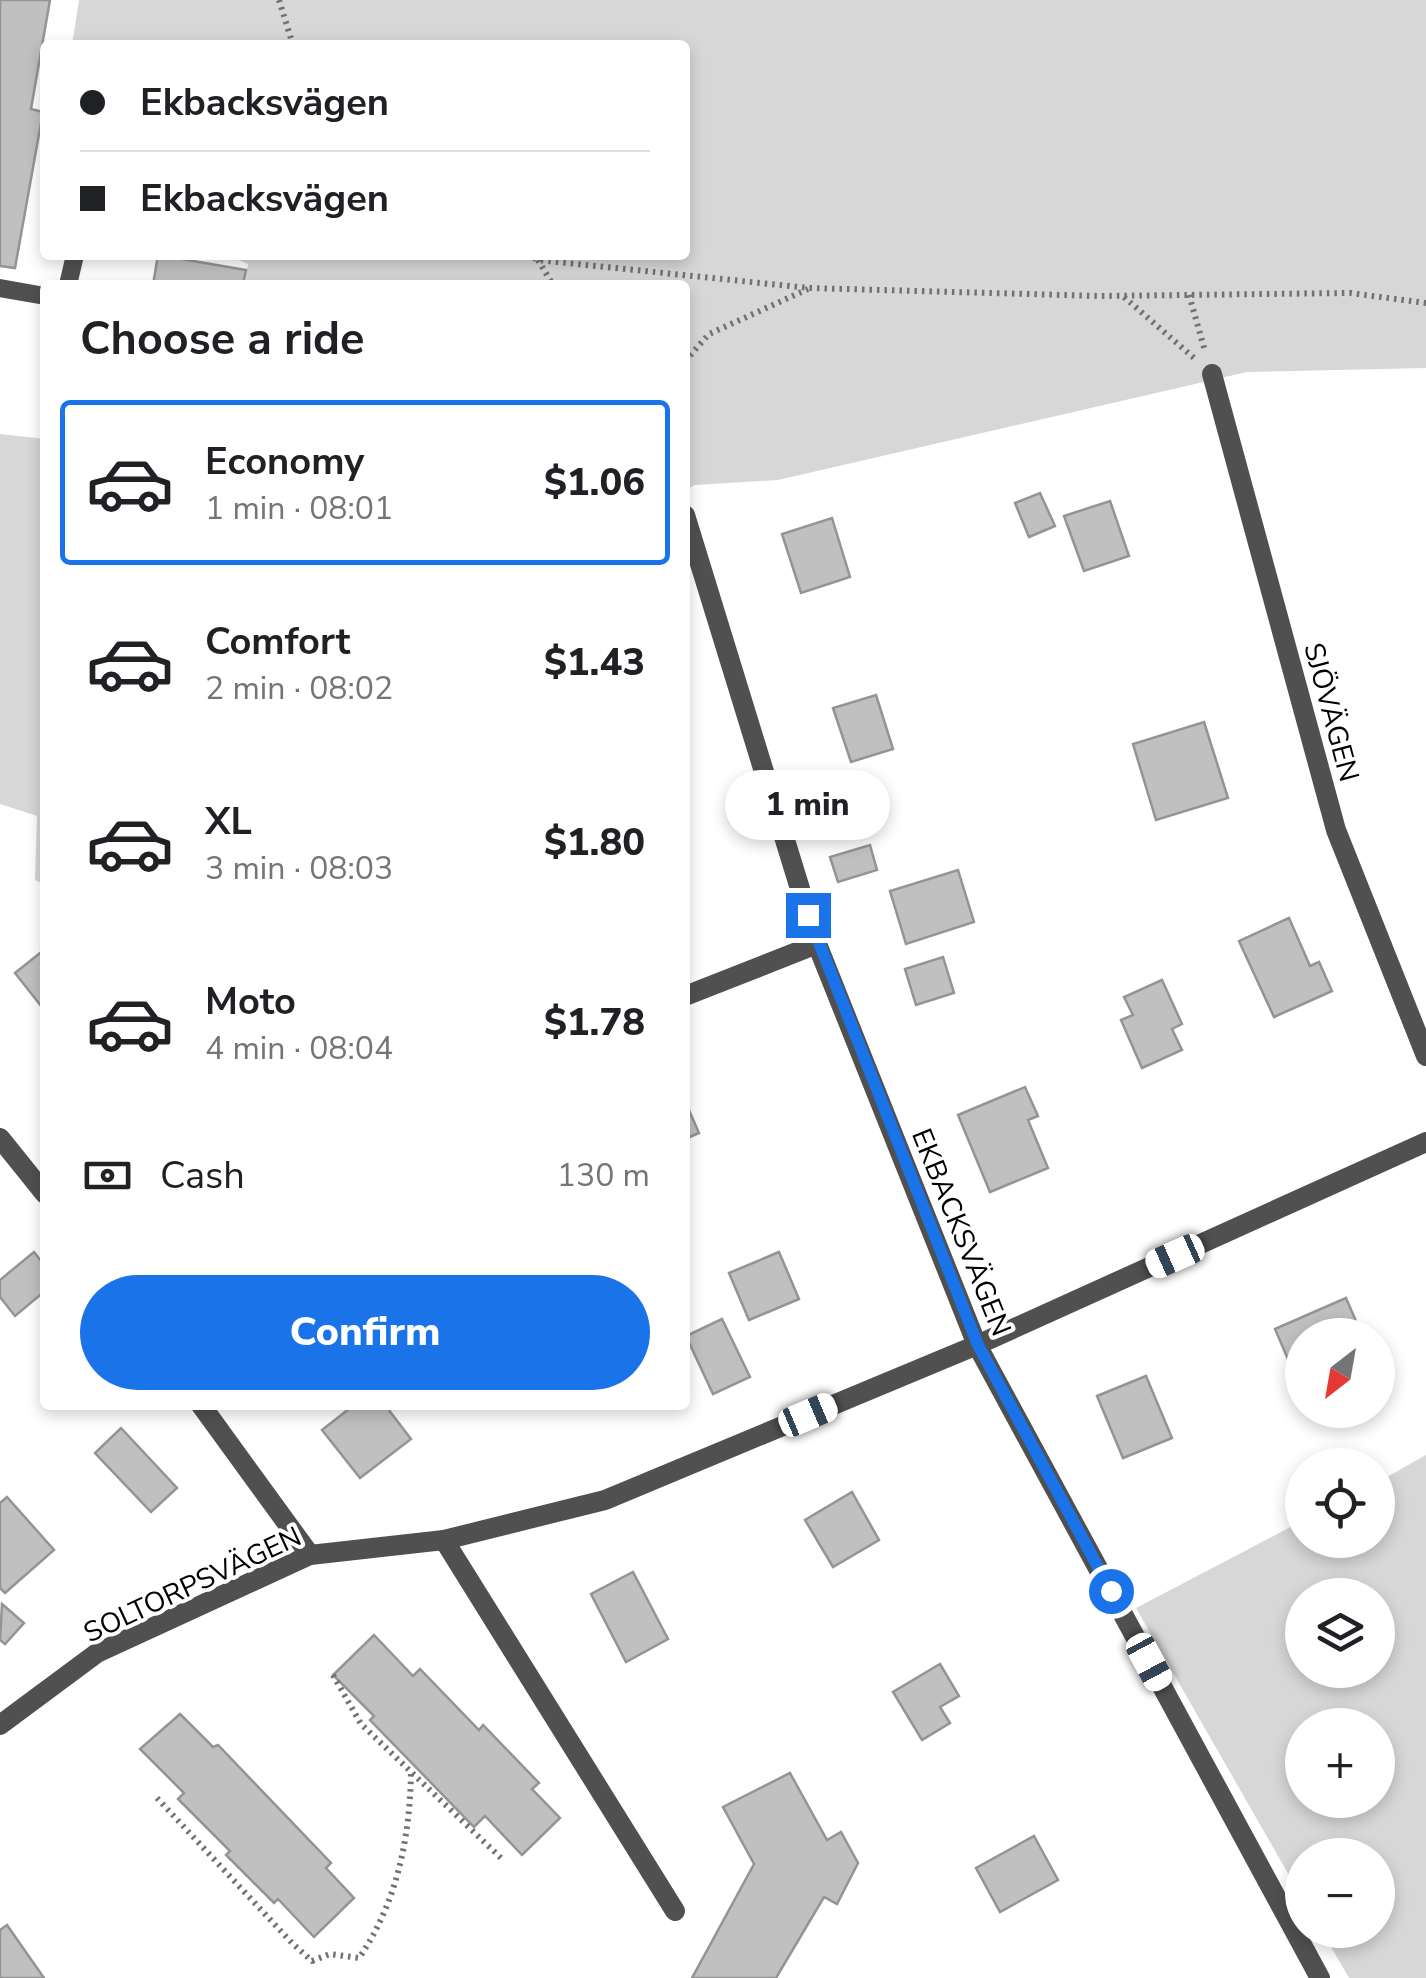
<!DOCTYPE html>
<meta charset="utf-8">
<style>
:root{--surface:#fff;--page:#f2f2f2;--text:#202124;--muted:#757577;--line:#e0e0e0;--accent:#1a73e8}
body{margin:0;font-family:"Nunito Sans",sans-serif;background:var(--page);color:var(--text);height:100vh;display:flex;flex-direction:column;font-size:38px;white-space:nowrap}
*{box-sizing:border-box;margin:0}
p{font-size:32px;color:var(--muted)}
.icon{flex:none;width:55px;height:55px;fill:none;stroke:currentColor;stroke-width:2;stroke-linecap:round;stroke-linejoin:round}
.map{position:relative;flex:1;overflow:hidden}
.drawer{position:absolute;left:40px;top:280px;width:650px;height:1130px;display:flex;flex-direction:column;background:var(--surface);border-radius:10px;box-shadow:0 5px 15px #0003}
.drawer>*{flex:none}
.banner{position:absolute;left:40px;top:40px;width:650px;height:220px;border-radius:10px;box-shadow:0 5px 15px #0003;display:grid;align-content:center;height:220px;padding:0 40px;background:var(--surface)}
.needle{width:65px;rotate:211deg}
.fabs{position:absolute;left:1285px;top:1318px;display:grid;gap:20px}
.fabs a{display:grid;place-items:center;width:110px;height:110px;border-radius:50%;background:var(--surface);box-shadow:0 5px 15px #0003;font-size:50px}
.end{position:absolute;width:45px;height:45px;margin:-22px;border:12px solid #1a73e8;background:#fff;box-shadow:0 0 0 5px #fff}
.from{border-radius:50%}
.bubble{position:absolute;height:70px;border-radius:35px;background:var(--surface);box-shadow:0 5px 15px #0003;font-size:32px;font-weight:800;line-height:70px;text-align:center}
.car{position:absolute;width:30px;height:60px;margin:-30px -15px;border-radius:12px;box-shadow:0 0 8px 2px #0007;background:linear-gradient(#fff 24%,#345 0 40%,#fff 0 76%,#345 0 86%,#fff 0)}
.banner b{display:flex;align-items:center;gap:35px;height:95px;font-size:38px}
.banner b+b{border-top:2px solid var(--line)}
.banner i{width:25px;height:25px;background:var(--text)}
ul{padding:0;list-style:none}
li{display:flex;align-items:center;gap:30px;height:165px;margin:0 20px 15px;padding:0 20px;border:5px solid transparent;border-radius:10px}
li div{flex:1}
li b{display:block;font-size:38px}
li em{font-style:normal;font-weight:800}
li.current{border-color:var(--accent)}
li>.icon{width:90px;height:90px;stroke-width:1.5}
h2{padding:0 40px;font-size:45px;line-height:120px}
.pay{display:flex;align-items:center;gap:25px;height:110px;padding:0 40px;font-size:38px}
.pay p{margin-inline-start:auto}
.primary-button{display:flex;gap:20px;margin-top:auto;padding:20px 40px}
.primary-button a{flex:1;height:115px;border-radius:60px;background:var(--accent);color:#fff;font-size:40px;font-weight:800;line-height:115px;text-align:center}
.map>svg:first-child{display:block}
.green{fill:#d7d7d7;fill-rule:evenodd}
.building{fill:#c0c0c0;stroke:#949494;stroke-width:2.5}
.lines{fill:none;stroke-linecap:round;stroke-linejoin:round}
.path{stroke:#727272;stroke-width:6;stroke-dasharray:2.5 5;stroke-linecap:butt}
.lane{stroke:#505050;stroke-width:18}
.street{stroke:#505050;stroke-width:20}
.route{stroke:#1a73e8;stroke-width:12}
.labels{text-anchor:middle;stroke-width:8;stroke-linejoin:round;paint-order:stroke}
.street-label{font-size:28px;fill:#000;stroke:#fff}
</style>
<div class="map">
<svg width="1426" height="1978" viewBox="0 0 1426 1978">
<rect width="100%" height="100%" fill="#fff"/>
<g class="green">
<path d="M79,0H1426V368L1247,372L778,480L695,485L685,490V285H245L248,264L227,255H685V45H72Z"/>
<path d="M0,434L45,439V885L35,880L37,816L0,804Z"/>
<path d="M1426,1455V1978H1349L1321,1930H1378V1855H1302V1898L1136,1608L1302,1521V1540H1378V1482ZM1378,1595V1670H1302V1595ZM1302,1725H1378V1800H1302Z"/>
</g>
<g class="building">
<path d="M0,0H50L31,109L43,112L15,268L0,266Z"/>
<path d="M158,255L246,270L243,285H153Z"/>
<path d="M1040,493L1055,526L1029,537L1015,503Z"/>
<path d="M1110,501L1129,556L1084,571L1064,516Z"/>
<path d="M832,518L850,577L801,593L782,534Z"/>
<path d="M876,695L893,749L851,762L833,708Z"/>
<path d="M1204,722L1228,798L1156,820L1133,744Z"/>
<path d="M870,845L877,870L838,882L830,857Z"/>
<path d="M958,870L974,922L906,944L890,891Z"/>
<path d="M1289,918L1310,966L1319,962L1332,991L1274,1017L1239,941Z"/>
<path d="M45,949V1011L15,973Z"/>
<path d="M943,957L954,993L916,1005L905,969Z"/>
<path d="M1162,980L1182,1024L1172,1029L1182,1050L1142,1068L1121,1020L1133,1015L1124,997Z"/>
<path d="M1025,1087L1038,1116L1028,1120L1048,1168L990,1192L958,1115Z"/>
<path d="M685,1101L699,1133L685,1139Z"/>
<path d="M34,1252L45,1266V1291L15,1316L0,1297V1280Z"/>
<path d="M779,1252L799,1299L749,1320L729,1273Z"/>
<path d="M1346,1298L1362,1335H1302V1384L1299,1385L1275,1329Z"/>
<path d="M722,1319L750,1377L713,1394L686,1336Z"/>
<path d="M1146,1376L1172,1438L1123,1458L1097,1396Z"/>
<path d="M354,1405H385L411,1439L360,1478L322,1430Z"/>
<path d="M121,1428L177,1488L151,1512L95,1453Z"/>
<path d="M852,1492L879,1540L833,1567L805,1520Z"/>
<path d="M7,1497L54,1550L5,1593L0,1588V1503Z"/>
<path d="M633,1572L668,1639L626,1662L591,1594Z"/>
<path d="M2,1604L24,1623L5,1644L0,1640Z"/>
<path d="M374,1635L413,1676L420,1669L479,1730L483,1725L539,1783L532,1789L560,1818L522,1855L485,1816L474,1827L370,1720L374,1716L333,1675Z"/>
<path d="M940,1664L959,1696L940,1707L950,1723L922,1740L893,1692Z"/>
<path d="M180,1714L213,1747L218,1745L331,1863L326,1868L354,1898L314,1937L278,1899L274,1903L226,1855L230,1851L178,1799L184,1793L140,1749Z"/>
<path d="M790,1773L827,1840L841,1832L858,1863L837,1904L824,1897L776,1978H692L754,1864L723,1807Z"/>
<path d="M1034,1836L1058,1880L1000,1912L976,1868Z"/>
<path d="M7,1925L44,1978H0V1930Z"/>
</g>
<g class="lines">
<g class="path">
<path d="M279,0L293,45"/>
<path d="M527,255L538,260L809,288L1100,296L1350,293L1426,303"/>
<path d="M538,260L553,285"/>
<path d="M1189,295L1205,351"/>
<path d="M1124,297L1194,358"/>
<path d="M685,361L709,334L808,289"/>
<path d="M333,1675L361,1724L501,1858"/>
<path d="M157,1798L292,1943L312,1961L330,1954L359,1958C397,1903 410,1837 411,1772"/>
</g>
<g class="lane">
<path d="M68,285L75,255"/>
<path d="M0,288L45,296"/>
</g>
<g class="street">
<path d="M1212,374L1336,830L1426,1056"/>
<path d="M685,515L817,944L977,1345L1320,1978"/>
<path d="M685,996L817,944"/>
<path d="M0,1138L45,1194"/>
<path d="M201,1405L310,1555"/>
<path d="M444,1540L675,1911"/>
<path d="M0,1725L97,1653L310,1555L444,1540L605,1500L977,1345L1426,1142"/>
</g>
</g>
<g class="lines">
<path class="route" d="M808,915L978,1345L1111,1591"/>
</g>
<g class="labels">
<g class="street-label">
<text transform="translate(1332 712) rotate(75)" y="10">SJÖVÄGEN</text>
<text transform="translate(962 1232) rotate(68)" y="10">EKBACKSVÄGEN</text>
<text transform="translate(192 1584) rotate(-25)" y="10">SOLTORPSVÄGEN</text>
</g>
</g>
</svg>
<div class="fabs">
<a><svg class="needle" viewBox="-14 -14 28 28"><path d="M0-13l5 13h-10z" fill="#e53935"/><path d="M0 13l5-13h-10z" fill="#757577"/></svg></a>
<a><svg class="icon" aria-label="locate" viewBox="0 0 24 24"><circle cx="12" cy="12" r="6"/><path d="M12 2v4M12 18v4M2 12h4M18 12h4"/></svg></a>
<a><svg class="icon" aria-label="layers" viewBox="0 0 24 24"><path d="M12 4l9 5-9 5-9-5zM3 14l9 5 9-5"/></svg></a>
<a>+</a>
<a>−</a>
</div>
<i class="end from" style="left:1111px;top:1591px"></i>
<i class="end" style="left:808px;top:915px"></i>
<div class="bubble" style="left:725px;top:770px;width:165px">1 min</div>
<i class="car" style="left:1175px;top:1256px;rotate:246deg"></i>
<i class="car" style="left:808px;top:1415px;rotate:67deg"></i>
<i class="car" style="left:1149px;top:1662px;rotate:152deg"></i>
<div class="banner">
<b><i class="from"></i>Ekbacksvägen</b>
<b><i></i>Ekbacksvägen</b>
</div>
<section class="drawer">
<h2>Choose a ride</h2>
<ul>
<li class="current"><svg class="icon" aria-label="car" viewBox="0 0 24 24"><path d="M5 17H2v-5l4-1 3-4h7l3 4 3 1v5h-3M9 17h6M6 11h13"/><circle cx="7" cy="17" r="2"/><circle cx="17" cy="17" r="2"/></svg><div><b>Economy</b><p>1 min · 08:01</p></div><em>$1.06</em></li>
<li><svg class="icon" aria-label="car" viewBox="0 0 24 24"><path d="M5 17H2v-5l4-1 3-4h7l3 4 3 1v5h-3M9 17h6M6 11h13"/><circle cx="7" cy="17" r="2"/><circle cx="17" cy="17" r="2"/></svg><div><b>Comfort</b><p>2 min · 08:02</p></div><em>$1.43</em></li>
<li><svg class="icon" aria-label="car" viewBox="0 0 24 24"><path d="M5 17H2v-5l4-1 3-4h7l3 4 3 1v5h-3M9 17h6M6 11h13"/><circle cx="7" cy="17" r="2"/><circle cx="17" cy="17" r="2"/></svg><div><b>XL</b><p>3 min · 08:03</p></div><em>$1.80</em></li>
<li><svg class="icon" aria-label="car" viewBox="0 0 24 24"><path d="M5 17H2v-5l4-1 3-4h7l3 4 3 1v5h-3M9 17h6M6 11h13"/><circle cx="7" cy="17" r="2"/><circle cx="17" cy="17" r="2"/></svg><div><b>Moto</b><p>4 min · 08:04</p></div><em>$1.78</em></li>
</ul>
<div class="pay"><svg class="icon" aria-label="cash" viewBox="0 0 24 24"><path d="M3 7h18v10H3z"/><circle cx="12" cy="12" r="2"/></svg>Cash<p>130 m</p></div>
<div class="primary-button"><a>Confirm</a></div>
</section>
</div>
